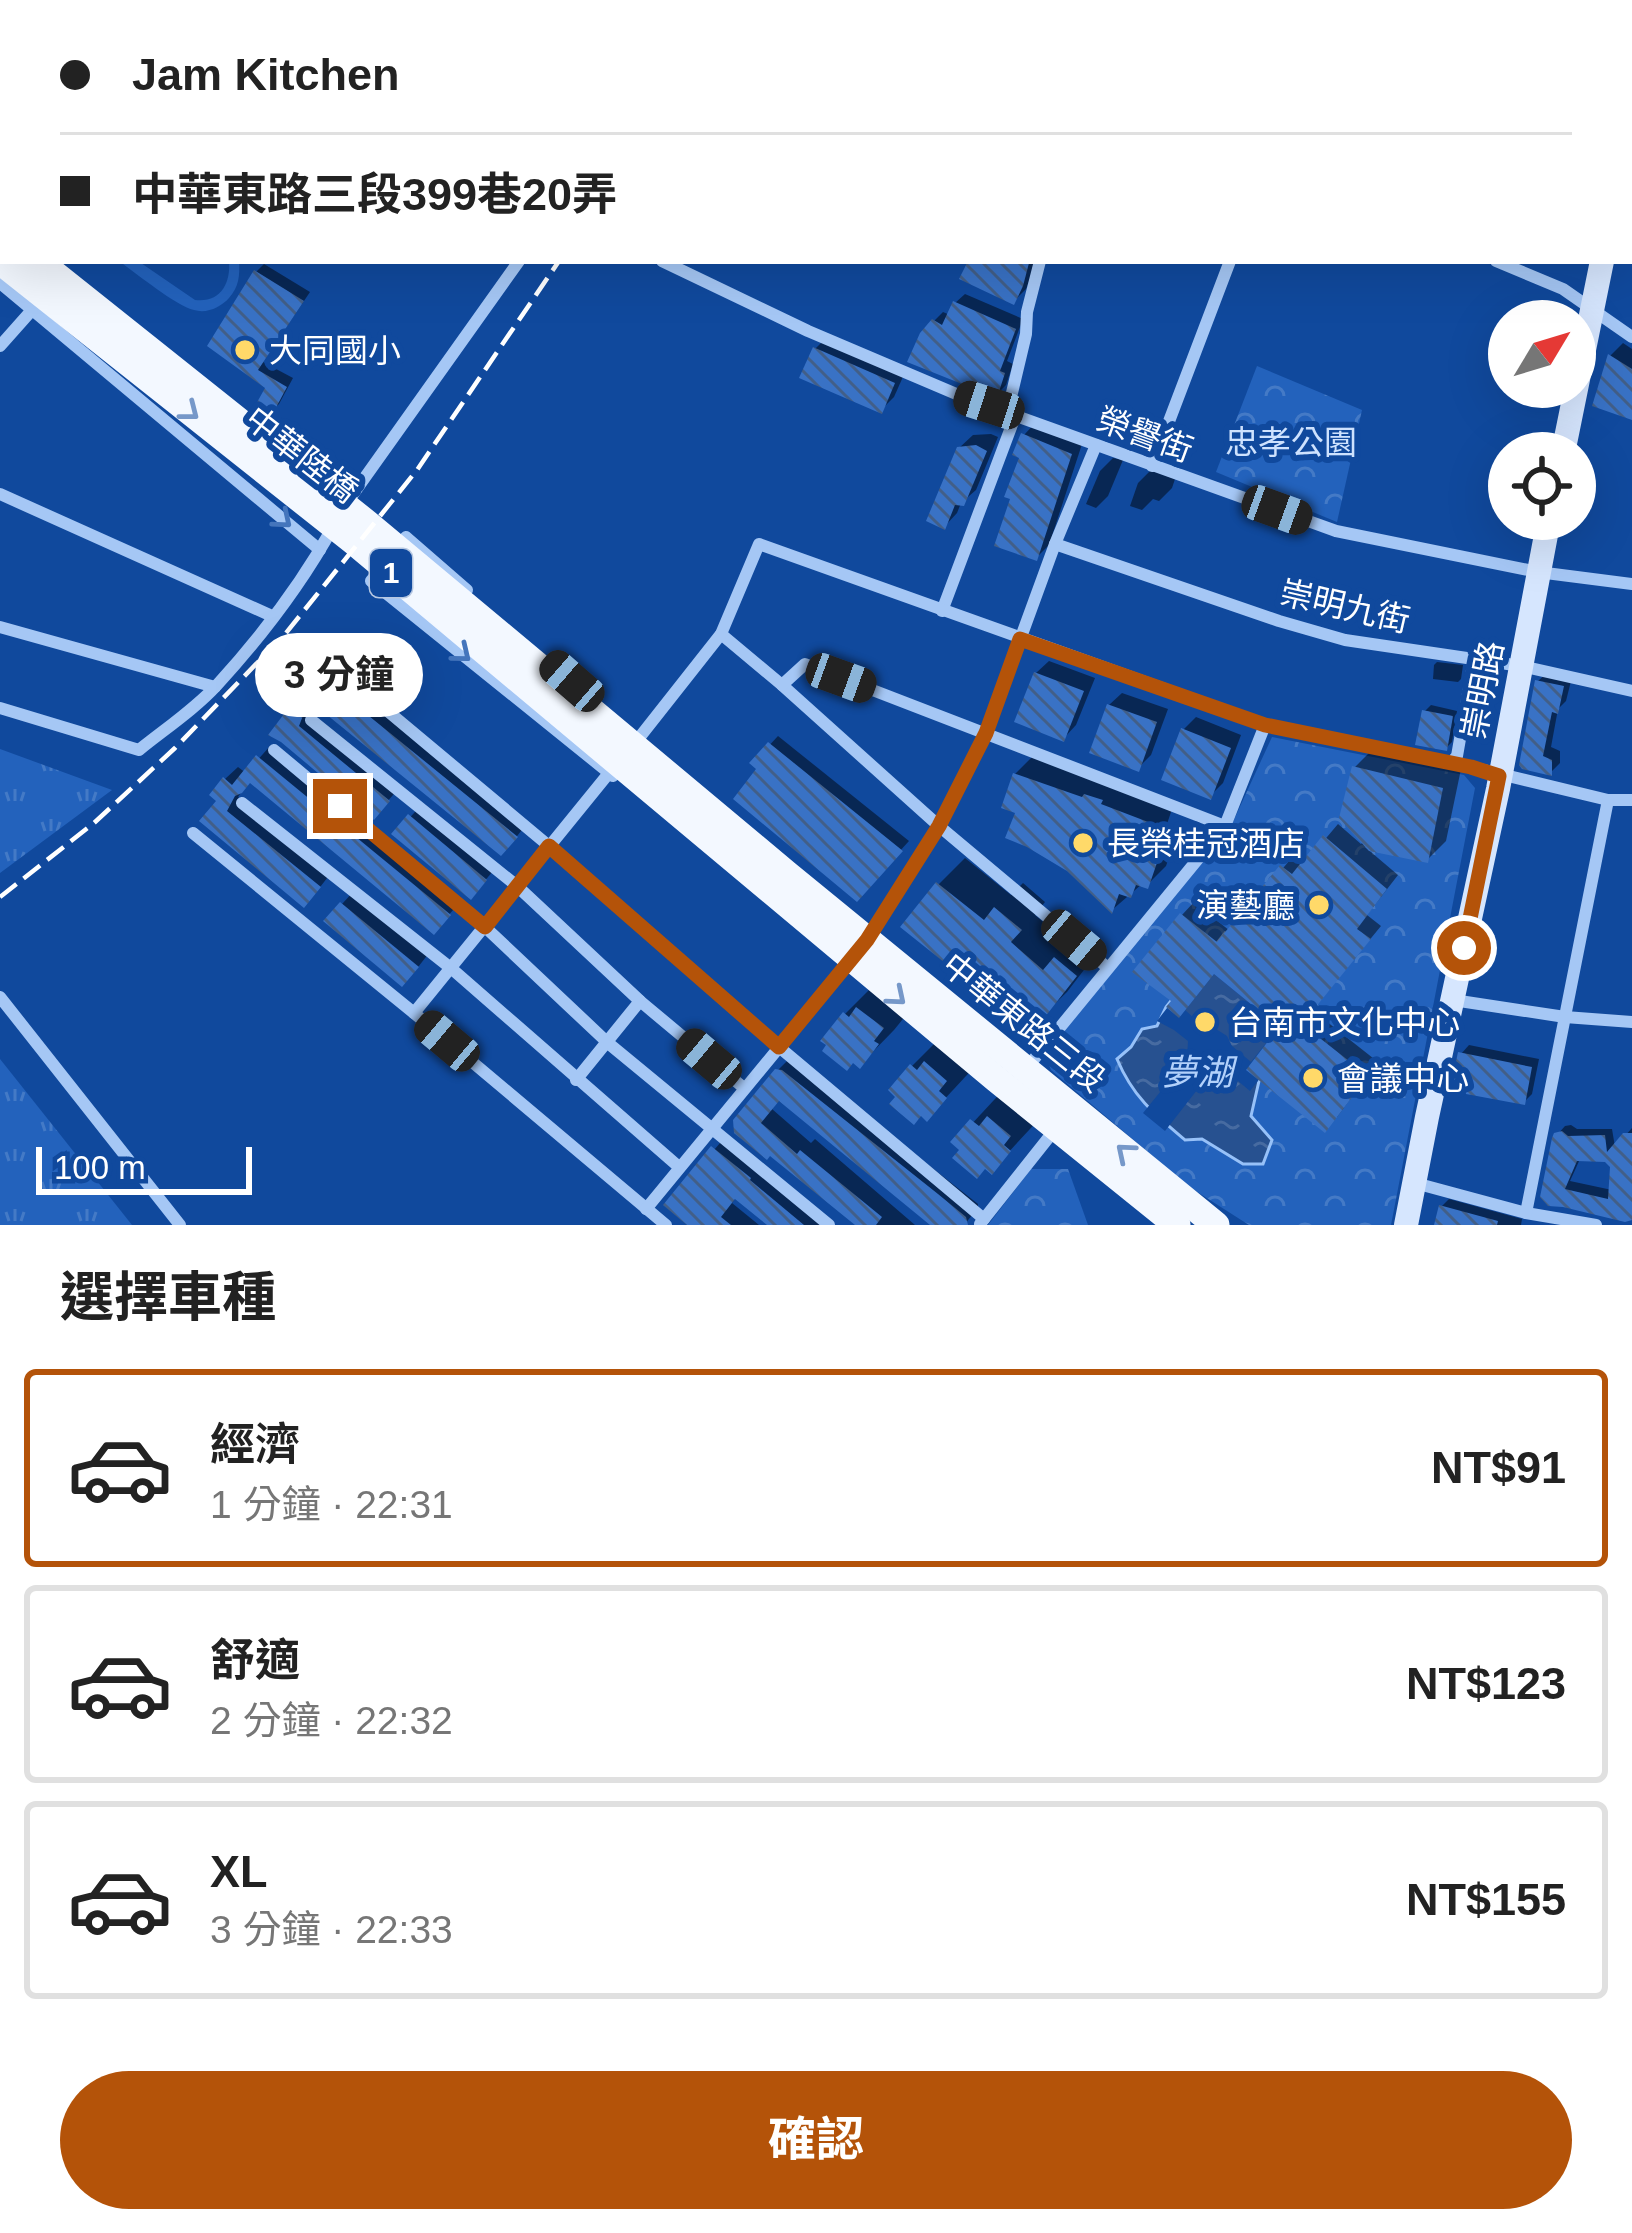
<!DOCTYPE html>
<html lang="zh-TW">
<meta charset="utf-8">
<style>
:root{--surface:#fff;--page:#f6f6f6;--text:#222;--muted:#767676;--line:#e0e0e0;--accent:#b45309}
body{margin:0;font-family:Arial,"Noto Sans TC",sans-serif;background:var(--page);color:var(--text);height:100vh;display:flex;flex-direction:column;font-size:45px;white-space:nowrap}
*{box-sizing:border-box;margin:0}
p{font-size:39px;color:var(--muted)}
.icon{flex:none;width:66px;height:66px;fill:none;stroke:currentColor;stroke-width:2;stroke-linecap:round;stroke-linejoin:round}
.map{position:relative;height:1225px;overflow:hidden}
.panel{display:flex;flex-direction:column;background:var(--surface);flex:1}
.panel>*{flex:none}
.hud{position:absolute;left:0px;top:0px;width:1632px;height:264px;box-shadow:0 12px 48px #0002;display:grid;align-content:center;height:264px;padding:0 60px;background:var(--surface)}
.needle{width:78px;rotate:52deg}
.controls{position:absolute;left:1488px;top:300px;display:grid;gap:24px}
.controls a{display:grid;place-items:center;width:108px;height:108px;border-radius:50%;background:var(--surface);box-shadow:0 12px 48px #0002;font-size:60px}
.scale{position:absolute;left:36px;bottom:30px;width:216px;box-sizing:border-box;padding-left:12px;border:6px solid #fff;border-top:0;font-size:33px;line-height:42px;white-space:nowrap;color:#fff;-webkit-text-stroke:9px #10499d;paint-order:stroke}
.end{position:absolute;width:54px;height:54px;margin:-27px;border:15px solid #b45309;background:#fff;box-shadow:0 0 0 6px #fff}
.from{border-radius:50%}
.bubble{position:absolute;height:84px;border-radius:42px;background:var(--surface);box-shadow:0 12px 48px #0002;font-size:39px;font-weight:700;line-height:84px;text-align:center}
.car{position:absolute;width:36px;height:72px;margin:-36px -18px;border-radius:15px;box-shadow:0 0 9px 3px #0007;background:linear-gradient(#222 24%,#8ab4d8 0 40%,#222 0 76%,#8ab4d8 0 86%,#222 0)}
.hud b{display:flex;align-items:center;gap:42px;height:114px;font-size:45px}
.hud b+b{border-top:3px solid var(--line)}
.hud i{width:30px;height:30px;background:var(--text)}
ul{padding:0;list-style:none}
li{display:flex;align-items:center;gap:36px;height:198px;margin:0 24px 18px;padding:0 36px;border:6px solid var(--line);border-radius:12px}
li div{flex:1}
li b{display:block;font-size:45px}
li em{font-style:normal;font-weight:700}
li.selected{border-color:var(--accent)}
li>.icon{width:108px;height:108px;stroke-width:1.5}
h2{padding:0 60px;font-size:54px;line-height:144px}
.button{display:flex;gap:24px;margin-top:auto;padding:24px 60px}
.button a{flex:1;height:138px;border-radius:72px;background:var(--accent);color:#fff;font-size:48px;font-weight:700;line-height:138px;text-align:center}
.map>svg:first-child{display:block}
.grass{fill:url(#grass-tufts)}
.forest{fill:url(#forest-crowns)}
.pitch{fill:#2362bc}
.water{fill:url(#water-ripples);stroke:#97c1f8;stroke-width:3}
.pier{fill:#10499d;fill-rule:evenodd}
.shadow{fill:#0007;fill-rule:evenodd}
.building{fill:url(#building-back-hatch);fill-rule:evenodd}
.lines{fill:none;stroke-linecap:round;stroke-linejoin:round}
.street{stroke:#a5c7f5;stroke-width:12}
.secondary{stroke:#d6e6fe;stroke-width:24}
.primary{stroke:#f3f8ff;stroke-width:27}
.rail{stroke:#fff;stroke-width:4.5;stroke-dasharray:21 9;stroke-linecap:butt}
.oneway{stroke:#7698c9}
.oneway2{stroke:#4475bc}
.route{stroke:#b45309;stroke-width:15}
.poi-dot{fill:#ffd969;stroke:#10499d;stroke-width:4.5}
.labels{text-anchor:middle;stroke-width:12;stroke-linejoin:round;paint-order:stroke}
.shield{fill:#10499d;stroke:#b7c8e2;stroke-width:3}
.shield-label{font-size:30px;font-weight:bold;fill:#fff}
.poi-label{font-size:33px;fill:#fff;stroke:#10499d;text-anchor:start}
.street-label{font-size:33px;fill:#fff;stroke:#10499d}
.park-label{font-size:33px;fill:#cee2fe;stroke:#10499d}
.water-label{font-size:36px;font-style:italic;fill:#b2d1fb;stroke:#10499d}
</style>
<div class="map">
<svg width="1632" height="1225" viewBox="0 0 1632 1225">
<defs>
<pattern id="grass-tufts" width="24" height="20" patternUnits="userSpaceOnUse" patternTransform="scale(3)"><rect width="24" height="20" fill="#2362bc"/><path d="M3 7l-1-3M5 7V3M7 7l1-3M15 17l-1-3M17 17v-4M19 17l1-3" fill="none" stroke="#447ac6"/></pattern>
<pattern id="forest-crowns" width="20" height="18" patternUnits="userSpaceOnUse" patternTransform="scale(3)"><rect width="20" height="18" fill="#2362bc"/><path d="M2 6a3 3 0 1 1 6 0M12 15a3 3 0 1 1 6 0" fill="none" stroke="#447ac6"/></pattern>
<pattern id="water-ripples" width="26" height="14" patternUnits="userSpaceOnUse" patternTransform="scale(3)"><rect width="26" height="14" fill="#275190"/><path d="M2 4q2-2 4 0t4 0M15 11q2-2 4 0t4 0" fill="none" stroke="#476ba1"/></pattern>
<pattern id="building-back-hatch" width="6" height="6" patternUnits="userSpaceOnUse" patternTransform="scale(3)"><rect width="6" height="6" fill="#3972c5"/><path d="M-1 5l2 2M0 0l6 6M5-1l2 2" fill="none" stroke="#425f88"/></pattern>
</defs>
<rect width="100%" height="100%" fill="#10499d"/>
<g class="grass">
<path d="M0,749L112,790L0,873Z"/>
<path d="M0,1059L132,1225H0Z"/>
</g>
<g class="forest">
<path d="M1257,366L1362,410L1337,522L1216,472Z"/>
<path d="M1272,737L1464,775L1475,788L1391,1225H1249L1188,1186L1051,1070L1047,1060L1050,1048L1232,824Z"/>
<path d="M1031,1169H1068L1088,1225H988Z"/>
</g>
<path class="pitch" d="M119,261H138L195,300C220,303 231,284 229,261H239C240,275 239,287 229,298C221,307 207,314 194,310C176,306 136,273 119,261Z"/>
<path class="water" d="M1225,933L1317,1006L1259,1081L1251,1116L1272,1140L1263,1164H1243L1202,1139L1185,1140C1154,1114 1133,1097 1117,1059L1131,1047L1142,1029L1157,1026L1166,1007Z"/>
<path class="pier" d="M1225,933L1317,1006L1250,1091L1225,1070L1217,1075L1208,1076L1165,1131L1143,1113L1187,1059L1188,1041L1174,1030L1157,1021ZM1214,974L1279,1027L1251,1062L1232,1046L1227,1036L1216,1029L1207,1030L1185,1010Z"/>
<g class="shadow">
<path d="M797,0H867L871,3H795Z"/>
<path d="M927,0H980L985,3H931Z"/>
<path d="M1409,0H1450L1457,3H1407Z"/>
<path d="M1629,40L1632,42V96L1629,99Z"/>
<path d="M971,261H1037L1026,289L1013,302L963,278Z"/>
<path d="M264,264L310,292L263,362L293,378L279,404L271,411L269,388L211,346L256,272Z"/>
<path d="M965,294L1023,319L1007,361L1013,364L1006,385L997,394L934,321L943,312L950,315L955,303Z"/>
<path d="M828,336L906,370L894,397L881,410L815,349Z"/>
<path d="M1623,343L1632,349V417L1610,356Z"/>
<path d="M1036,422L1083,441L1049,545L1036,558L1022,456L1024,435Z"/>
<path d="M991,434L998,437L976,490L961,503L957,513L945,526L959,448L973,435Z"/>
<path d="M1113,458L1123,460L1108,496L1096,508L1086,504L1100,471Z"/>
<path d="M1151,470L1175,479L1172,488L1159,501L1153,499L1142,510L1130,506L1138,483Z"/>
<path d="M1049,661L1095,678L1076,725L1064,738L1036,673Z"/>
<path d="M1437,662L1463,665L1461,679L1458,682L1433,679L1434,665Z"/>
<path d="M336,666L528,822L514,840L313,704L310,713L400,787L386,803L282,739L297,695L310,683L316,688Z"/>
<path d="M1548,672L1572,677L1566,701L1558,709L1551,747L1560,751V763L1551,772L1524,766L1538,681Z"/>
<path d="M1122,693L1168,709L1151,755L1138,768L1109,705Z"/>
<path d="M1431,705L1457,711L1452,742L1446,748L1425,711Z"/>
<path d="M1196,717L1241,735L1223,783L1210,796L1183,730Z"/>
<path d="M778,736L909,841L857,898L753,763Z"/>
<path d="M271,745L461,901L446,918L250,780L238,797L331,873L317,891L203,821L220,800L225,779L238,767L246,773Z"/>
<path d="M1374,748L1461,769L1446,841L1427,860L1365,847L1398,875L1367,915L1381,926L1312,1010L1378,1062L1337,1117L1284,1027L1215,971L1175,1000L1182,915L1194,902L1230,931L1295,854L1305,863L1338,824L1361,844L1364,841L1355,767Z"/>
<path d="M1034,755L1173,806L1165,830L1177,835L1166,866L1147,885L1142,884L1112,910L1019,812L1015,774Z"/>
<path d="M423,803L498,865L483,883L396,833Z"/>
<path d="M965,858L1011,895L1023,883L1045,902L1035,915L1070,945L1082,933L1100,949L1067,992L1039,1019L991,996L904,927L939,884Z"/>
<path d="M354,891L429,953L415,971L342,904Z"/>
<path d="M879,980L911,1009L894,1030L860,1065L845,1014Z"/>
<path d="M946,1032L979,1062L927,1118L912,1066Z"/>
<path d="M1469,1045L1539,1059L1532,1094L1524,1102L1461,1054Z"/>
<path d="M791,1057L978,1204V1208L964,1225H930L932,1223L780,1098L772,1109L811,1143L815,1139L915,1225H859L770,1152L737,1131L777,1071Z"/>
<path d="M1007,1086L1043,1115L991,1171L955,1142Z"/>
<path d="M1571,1125L1577,1129H1612L1615,1147L1632,1128V1217L1564,1204L1557,1135L1565,1126ZM1580,1159H1606L1613,1166L1612,1190L1570,1181Z"/>
<path d="M726,1136L832,1225H772L737,1196L732,1203L759,1225H692L667,1205Z"/>
<path d="M1449,1199L1522,1219L1521,1225H1437L1441,1207Z"/>
</g>
<g class="building">
<path d="M968,261L1029,263L1023,286L1014,305L959,279Z"/>
<path d="M254,270L304,301L258,370L287,387L272,415L255,406L265,388L207,346Z"/>
<path d="M953,301L1016,329L1000,371L1005,373L997,398L907,362L920,333L932,319L942,325Z"/>
<path d="M813,347L895,383L882,414L799,378Z"/>
<path d="M1608,354L1632,369V420L1592,406Z"/>
<path d="M1021,433L1072,454L1037,561L994,546L1010,499L1004,497L1019,458L1012,455Z"/>
<path d="M976,445L987,451L964,506L955,505L945,530L926,521L957,447Z"/>
<path d="M1034,672L1084,691L1064,742L1014,722Z"/>
<path d="M321,677L518,837L501,856L316,706L304,713L299,726L390,801L374,820L281,742L268,735L284,714L280,711L295,693L303,700Z"/>
<path d="M1535,680L1564,686L1558,714L1552,712L1543,756L1552,760V776L1522,769L1519,765Z"/>
<path d="M1107,704L1157,722L1139,772L1089,753Z"/>
<path d="M1422,710L1453,716L1447,751L1415,745Z"/>
<path d="M1181,728L1231,748L1211,800L1161,780Z"/>
<path d="M768,742L903,851L857,902L733,799L756,769L749,763Z"/>
<path d="M256,755L451,915L434,935L250,783L242,793L235,796L227,811L321,887L304,908L199,821L216,801L209,795L223,777L232,785Z"/>
<path d="M1352,766L1443,788L1428,863L1369,851L1339,818Z"/>
<path d="M1013,773L1082,797L1084,794L1103,800L1101,804L1156,825L1148,849L1160,854L1148,889L1136,885L1131,898L1119,894L1112,914L1067,871L1027,847L1005,838L1015,813L1001,808Z"/>
<path d="M408,814L487,880L471,900L391,834Z"/>
<path d="M1323,835L1387,889L1357,929L1371,939L1302,1024L1368,1076L1325,1133L1246,1070L1279,1027L1214,974L1179,1018L1166,1007L1171,1001L1132,972L1180,913L1217,942L1280,865L1292,874Z"/>
<path d="M936,882L984,920L994,907L1022,930L1011,942L1043,970L1054,957L1077,976L1041,1022L1032,1025L1001,1015L989,998L900,927Z"/>
<path d="M340,902L419,967L402,987L323,921Z"/>
<path d="M856,1007L884,1028L874,1041L879,1044L860,1069L853,1063L847,1071L822,1051L826,1045L820,1041L843,1012L849,1017Z"/>
<path d="M1458,1052L1532,1067L1525,1105L1450,1091Z"/>
<path d="M924,1061L947,1081L939,1091L947,1098L927,1122L921,1116L914,1125L889,1104L895,1097L888,1090L910,1064L917,1070Z"/>
<path d="M775,1069L782,1070L938,1194L966,1217L968,1225H930L779,1101L761,1123L797,1154L800,1150L882,1217L876,1225H855L770,1156L767,1160L734,1133L733,1120Z"/>
<path d="M987,1116L1011,1136L1004,1145L1011,1151L992,1175L985,1169L977,1179L952,1158L959,1150L950,1142L970,1119L979,1126Z"/>
<path d="M1562,1131L1568,1136L1605,1135L1607,1152L1623,1133H1632V1220L1625,1222L1563,1207L1548,1206L1540,1197L1552,1138L1554,1133ZM1577,1161L1605,1162L1610,1167L1608,1199L1565,1189Z"/>
<path d="M711,1146L751,1178L750,1180L804,1225H767L735,1199L721,1217L731,1225H687L663,1205Z"/>
<path d="M1439,1205L1498,1221L1497,1225H1434Z"/>
</g>
<g class="lines">
<g class="street">
<path d="M208,0L213,3"/>
<path d="M642,0L645,3"/>
<path d="M440,3L443,0"/>
<path d="M695,3L697,0"/>
<path d="M1102,3L1103,0"/>
<path d="M1629,52L1632,53"/>
<path d="M0,213L3,216"/>
<path d="M662,261L808,331L961,396L1336,531L1538,572L1632,584"/>
<path d="M1496,261L1563,289L1632,337"/>
<path d="M0,283L320,550"/>
<path d="M0,346L32,310"/>
<path d="M1152,466L1230,261"/>
<path d="M0,494L272,616"/>
<path d="M346,504L519,261"/>
<path d="M1055,544L1279,621L1345,640L1521,666L1632,691"/>
<path d="M398,547L406,537L467,590"/>
<path d="M382,568L371,581L613,776"/>
<path d="M942,611L1016,414L1011,397L1026,334L1027,312L1040,261"/>
<path d="M0,627L215,687"/>
<path d="M721,634L782,685L939,826L1108,968"/>
<path d="M323,657L549,846L779,1047L984,1219"/>
<path d="M782,685L805,664L1225,826"/>
<path d="M0,708L139,750C165,729 195,709 217,685C260,638 302,583 333,527"/>
<path d="M311,720L517,886L640,1001L744,1088"/>
<path d="M639,738L721,634L759,544L1265,725L1471,767L1608,800H1632"/>
<path d="M274,750L485,927L608,1043L829,1225"/>
<path d="M1451,763L1457,756L1474,659"/>
<path d="M242,803L452,969L679,1167"/>
<path d="M193,833L414,1013L666,1225"/>
<path d="M867,939L939,826L986,733L1055,544L1096,445"/>
<path d="M0,997L180,1225"/>
<path d="M1453,1000L1565,1017L1632,1022"/>
<path d="M414,1013L609,773"/>
<path d="M1025,1070L1225,826L1265,725"/>
<path d="M576,1080L640,1001"/>
<path d="M1415,1183L1526,1213L1596,1225"/>
<path d="M646,1209L851,960"/>
<path d="M1526,1213L1608,800"/>
<path d="M980,1224L1057,1127"/>
</g>
<g class="secondary">
<path d="M21,3L23,0"/>
<path d="M0,28L3,24"/>
<path d="M1629,135L1632,121"/>
<path d="M1563,453L1602,261"/>
<path d="M1406,1225L1427,1117L1498,789L1549,519"/>
</g>
<g class="primary">
<path d="M0,231L3,233"/>
<path d="M0,261L353,541L996,1079L1177,1225"/>
<path d="M38,261L368,524L787,874L1216,1225"/>
</g>
<g class="rail">
<path d="M718,3L720,0"/>
<path d="M0,897L94,823L175,748L286,633L417,470L559,261"/>
</g>
</g>
<defs><path id="oneway-chevron" d="M-2-3.5L2.5 0L-2 3.5" fill="none" stroke-width="1.6" stroke-linecap="round" stroke-linejoin="round" transform="scale(3)"/></defs>
<g class="oneway">
<use href="#oneway-chevron" transform="translate(190 412) rotate(38)"/>
<use href="#oneway-chevron" transform="translate(897 997) rotate(40)"/>
<use href="#oneway-chevron" transform="translate(1125 1152) rotate(-140)"/>
</g>
<g class="oneway2">
<use href="#oneway-chevron" transform="translate(283 520) rotate(40)"/>
<use href="#oneway-chevron" transform="translate(462 654) rotate(39)"/>
</g>
<g class="lines">
<path class="route" d="M340,806L485,927L549,846L779,1047L867,940L939,826L986,733L1020,639L1265,725L1471,767L1499,776L1464,948"/>
</g>
<g class="poi-dot">
<circle cx="245" cy="350" r="12"/>
<circle cx="1083" cy="843" r="12"/>
<circle cx="1319" cy="905" r="12"/>
<circle cx="1205" cy="1022" r="12"/>
<circle cx="1313" cy="1078" r="12"/>
</g>
<g class="labels">
<rect class="shield" x="370" y="549" width="42" height="48" rx="9"/>
<g class="shield-label">
<text x="391" y="583">1</text>
</g>
<g class="poi-label">
<text x="269" y="362">大同國小</text>
<text x="1107" y="855">長榮桂冠酒店</text>
<text x="1295" y="917" text-anchor="end">演藝廳</text>
<text x="1229" y="1034">台南市文化中心</text>
<text x="1337" y="1090">會議中心</text>
</g>
<g class="street-label">
<text transform="translate(1145 434) rotate(20)" y="12">榮譽街</text>
<text transform="translate(302 454) rotate(38)" y="12">中華陸橋</text>
<text transform="translate(1345 606) rotate(13)" y="12">崇明九街</text>
<text transform="translate(1482 690) rotate(-79)" y="12">崇明路</text>
<text transform="translate(1024 1022) rotate(39)" y="12">中華東路三段</text>
</g>
<g class="park-label">
<text x="1291" y="454">忠孝公園</text>
</g>
<g class="water-label">
<text x="1197" y="1085">夢湖</text>
</g>
</g>
</svg>
<div class="controls">
<a><svg class="needle" viewBox="-14 -14 28 28"><path d="M0-13l5 13h-10z" fill="#e53935"/><path d="M0 13l5-13h-10z" fill="#767676"/></svg></a>
<a><svg class="icon" aria-label="locate" viewBox="0 0 24 24"><circle cx="12" cy="12" r="6"/><path d="M12 2v4M12 18v4M2 12h4M18 12h4"/></svg></a>
</div>
<div class="scale">100 m</div>
<i class="end from" style="left:1464px;top:948px"></i>
<i class="end" style="left:340px;top:806px"></i>
<div class="bubble" style="left:255px;top:633px;width:168px">3 分鐘</div>
<i class="car" style="left:989px;top:405px;rotate:288deg"></i>
<i class="car" style="left:1277px;top:510px;rotate:110deg"></i>
<i class="car" style="left:841px;top:678px;rotate:110deg"></i>
<i class="car" style="left:572px;top:681px;rotate:311deg"></i>
<i class="car" style="left:1074px;top:940px;rotate:130deg"></i>
<i class="car" style="left:447px;top:1041px;rotate:310deg"></i>
<i class="car" style="left:709px;top:1059px;rotate:310deg"></i>
<div class="hud">
<b><i class="from"></i>Jam Kitchen</b>
<b><i></i>中華東路三段399巷20弄</b>
</div>
</div>
<section class="panel">
<h2>選擇車種</h2>
<ul>
<li class="selected"><svg class="icon" aria-label="car" viewBox="0 0 24 24"><path d="M5 17H2v-5l4-1 3-4h7l3 4 3 1v5h-3M9 17h6M6 11h13"/><circle cx="7" cy="17" r="2"/><circle cx="17" cy="17" r="2"/></svg><div><b>經濟</b><p>1 分鐘 · 22:31</p></div><em>NT$91</em></li>
<li><svg class="icon" aria-label="car" viewBox="0 0 24 24"><path d="M5 17H2v-5l4-1 3-4h7l3 4 3 1v5h-3M9 17h6M6 11h13"/><circle cx="7" cy="17" r="2"/><circle cx="17" cy="17" r="2"/></svg><div><b>舒適</b><p>2 分鐘 · 22:32</p></div><em>NT$123</em></li>
<li><svg class="icon" aria-label="car" viewBox="0 0 24 24"><path d="M5 17H2v-5l4-1 3-4h7l3 4 3 1v5h-3M9 17h6M6 11h13"/><circle cx="7" cy="17" r="2"/><circle cx="17" cy="17" r="2"/></svg><div><b>XL</b><p>3 分鐘 · 22:33</p></div><em>NT$155</em></li>
</ul>
<div class="button"><a>確認</a></div>
</section>
